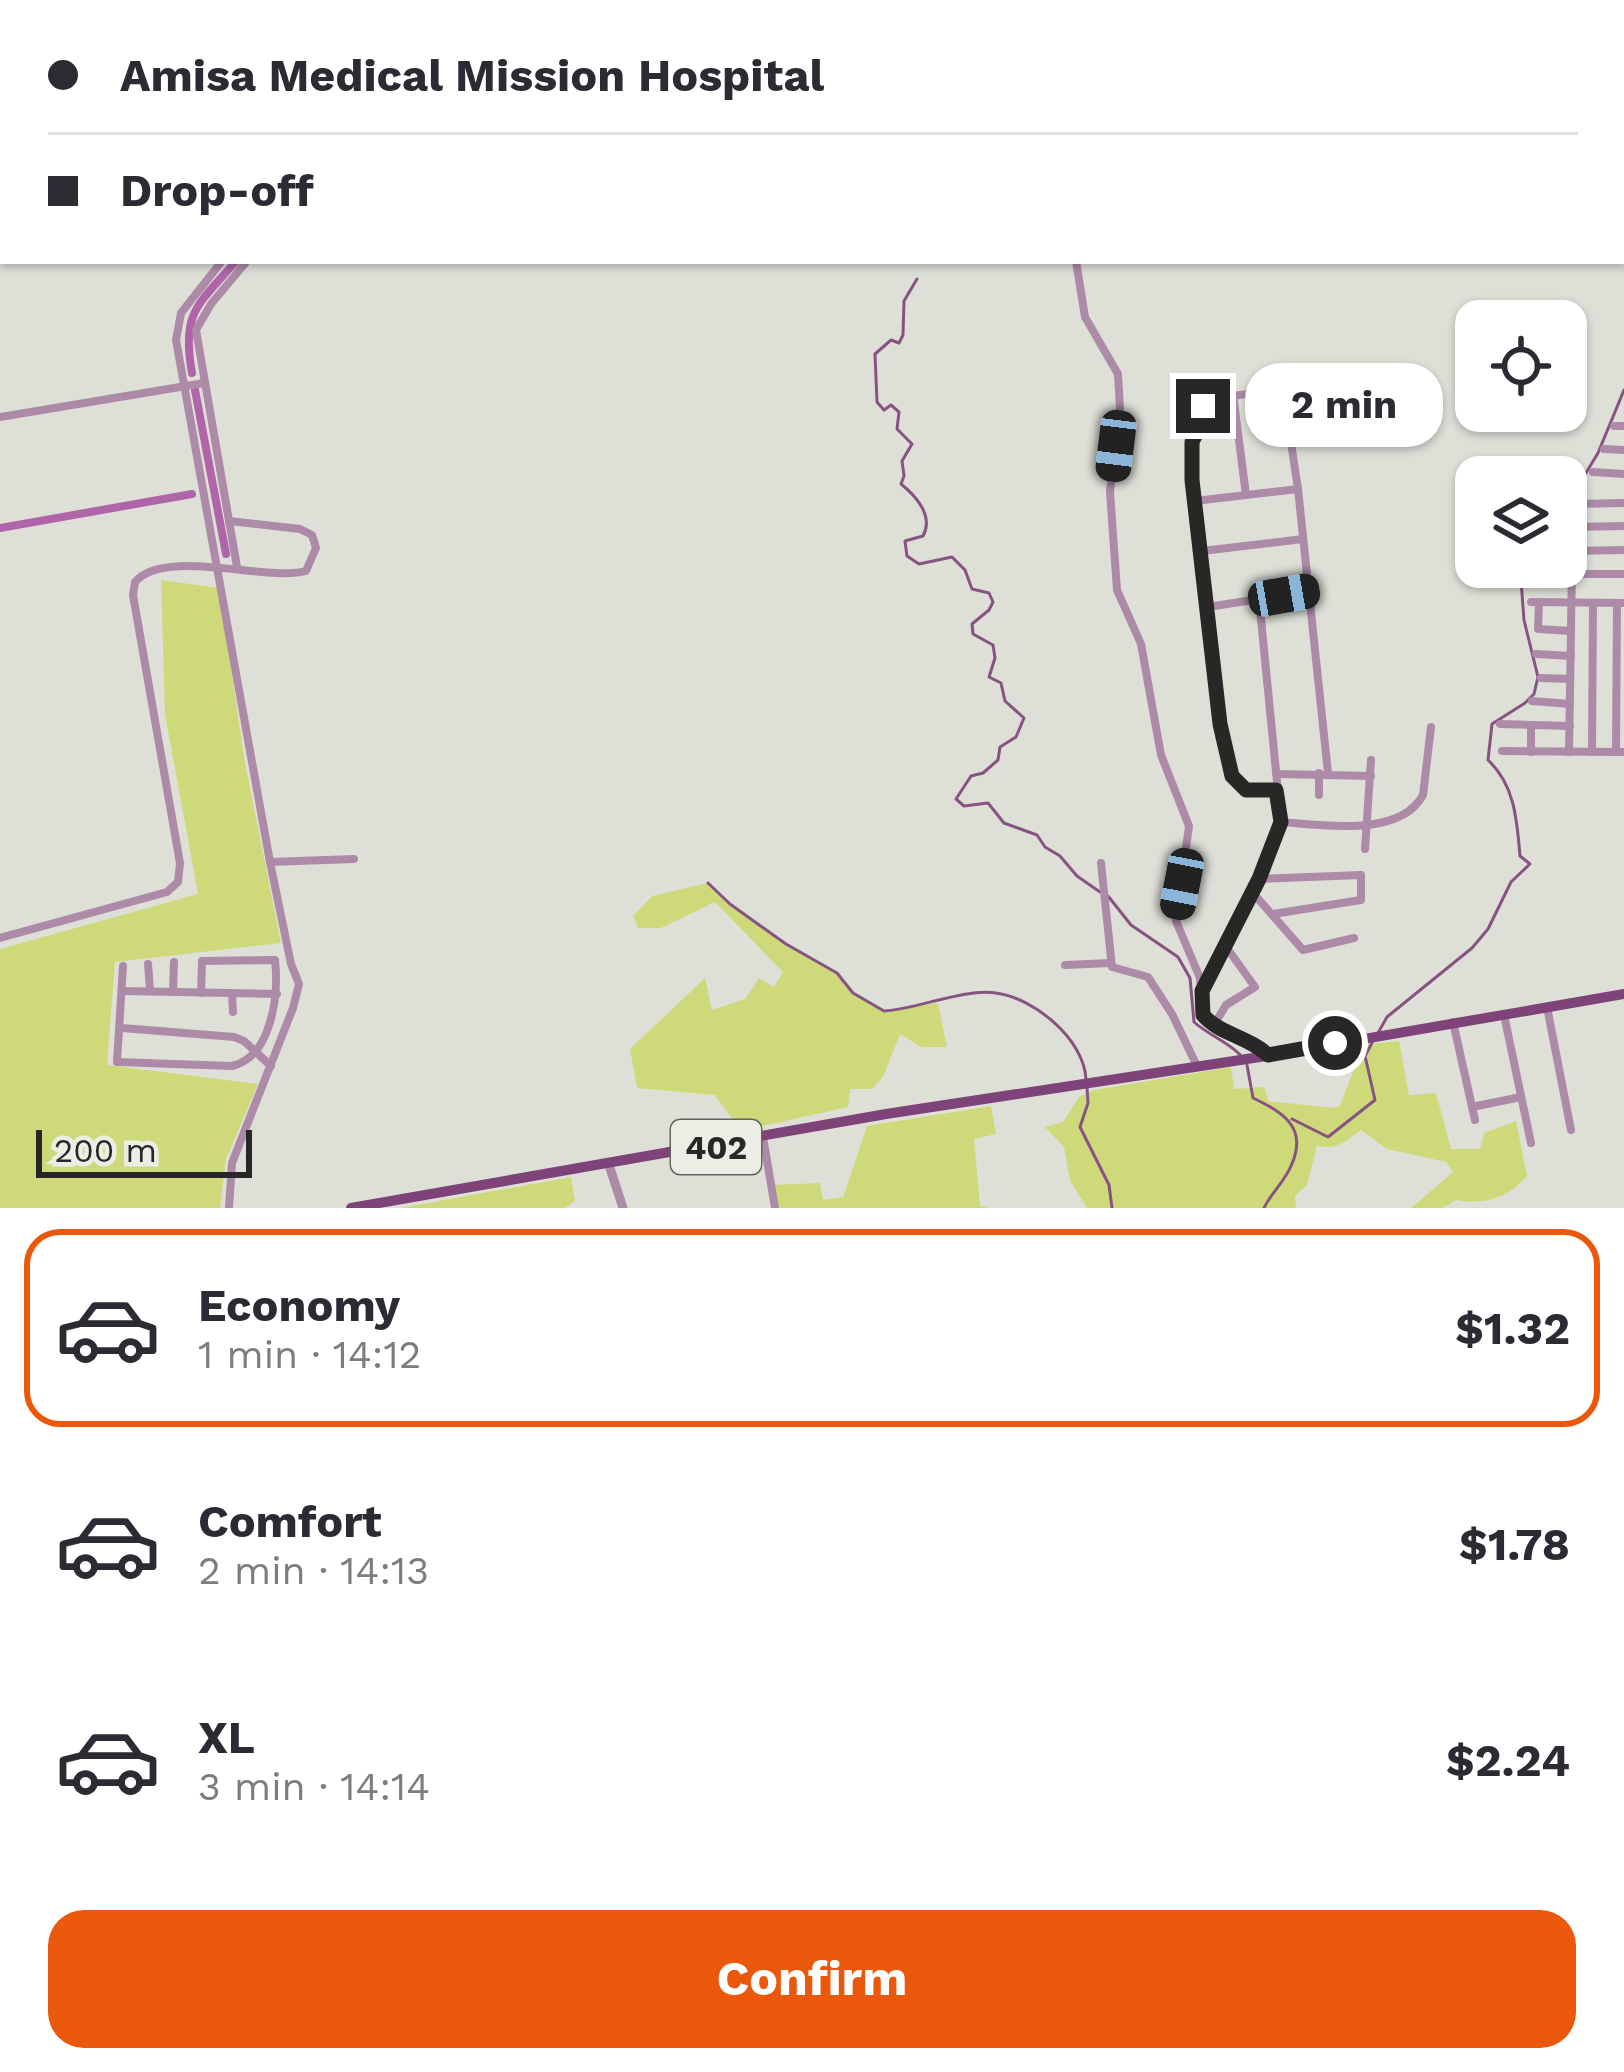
<!DOCTYPE html>
<meta charset="utf-8">
<style>
:root{--surface:#fff;--page:#f2f2f3;--text:#2b2b33;--muted:#7c7c81;--line:#e1e1e2;--accent:#ea580c}
body{margin:0;font-family:"Work Sans",sans-serif;background:var(--page);color:var(--text);height:100vh;display:flex;flex-direction:column;font-size:45px;white-space:nowrap}
*{box-sizing:border-box;margin:0}
p{font-size:39px;color:var(--muted)}
.icon{flex:none;width:66px;height:66px;fill:none;stroke:currentColor;stroke-width:2;stroke-linecap:round;stroke-linejoin:round}
.map{position:relative;height:1208px;overflow:hidden}
.sheet{display:flex;flex-direction:column;background:var(--surface);flex:1}
.sheet>*{flex:none}
.hud{position:absolute;left:0px;top:0px;width:1626px;height:264px;box-shadow:0 3px 9px #0004;display:grid;align-content:center;height:264px;padding:0 48px;background:var(--surface)}
.fabs{position:absolute;left:1455px;top:300px;display:grid;gap:24px}
.fabs a{display:grid;place-items:center;width:132px;height:132px;border-radius:24px;background:var(--surface);box-shadow:0 3px 9px #0004;font-size:60px}
.scale{position:absolute;left:36px;bottom:30px;width:216px;box-sizing:border-box;padding-left:12px;border:6px solid #272825;border-top:0;font-size:33px;line-height:42px;white-space:nowrap;color:#272825;-webkit-text-stroke:9px #ecede5;paint-order:stroke}
.end{position:absolute;width:54px;height:54px;margin:-27px;border:15px solid #272825;background:#fff;box-shadow:0 0 0 6px #fff}
.from{border-radius:50%}
.bubble{position:absolute;height:84px;border-radius:36px;background:var(--surface);box-shadow:0 3px 9px #0004;font-size:39px;font-weight:700;line-height:84px;text-align:center}
.car{position:absolute;width:36px;height:72px;margin:-36px -18px;border-radius:15px;box-shadow:0 0 9px 3px #0007;background:linear-gradient(#222 24%,#8ab4d8 0 40%,#222 0 76%,#8ab4d8 0 86%,#222 0)}
.hud b{display:flex;align-items:center;gap:42px;height:114px;font-size:45px}
.hud b+b{border-top:3px solid var(--line)}
.hud i{width:30px;height:30px;background:var(--text)}
ul{padding:21px 0 0;list-style:none}
li{display:flex;align-items:center;gap:36px;height:198px;margin:0 24px 18px;padding:0 24px;border:6px solid transparent;border-radius:36px}
li div{flex:1}
li b{display:block;font-size:45px}
li em{font-style:normal;font-weight:700}
li.active{border-color:var(--accent)}
li>.icon{width:108px;height:108px;stroke-width:1.5}
.button{display:flex;gap:24px;margin-top:auto;padding:24px 48px}
.button a{flex:1;height:138px;border-radius:36px;background:var(--accent);color:#fff;font-size:48px;font-weight:700;line-height:138px;text-align:center}
.map>svg:first-child{display:block}
.green{fill:#ceda79}
.lines{fill:none;stroke-linecap:round;stroke-linejoin:round}
.stream{stroke:#875381;stroke-width:3}
.canal{stroke:#b065a8;stroke-width:8}
.minor{stroke:#ad8ba8;stroke-width:8}
.tertiary{stroke:#ad8ba8;stroke-width:9}
.primary{stroke:#7e4378;stroke-width:10}
.route{stroke:#272825;stroke-width:15}
.labels{text-anchor:middle;stroke-width:10;stroke-linejoin:round;paint-order:stroke}
.shield{fill:#ecede5;stroke:#62635f;stroke-width:3}
.shield-label{font-size:33px;font-weight:bold;fill:#272825}
</style>
<div class="map">
<svg width="1624" height="1208" viewBox="0 0 1624 1208">
<rect width="100%" height="100%" fill="#dee0d8"/>
<g class="green">
<path d="M161,580L219,588L245,763L281,943L115,962L107,1065L258,1084L226,1159L220,1208H0V949L198,894L165,714Z"/>
<path d="M708,883L730,904L786,944L837,973L854,993L883,1011L938,1003L947,1047H921L900,1034L883,1077L872,1089H850L848,1107L741,1131L715,1095L637,1088L630,1049L705,978L712,1010L745,999L759,978L774,987L783,972L715,902L661,928H638L633,916L652,896Z"/>
<path d="M1399,1041L1409,1095L1436,1093L1451,1149H1480L1484,1133L1516,1121L1527,1176C1508,1198 1485,1205 1456,1200L1443,1208H1411L1453,1172L1446,1162L1387,1149L1361,1130C1347,1140 1335,1152 1317,1145L1307,1185L1295,1196L1296,1208H1087L1070,1181L1064,1147L1045,1127L1063,1122L1080,1096L1095,1090L1231,1067L1234,1089L1264,1087L1268,1101L1334,1108L1340,1105L1355,1067L1352,1046Z"/>
<path d="M991,1106L996,1134L974,1139L980,1206L989,1208H775L771,1185L820,1183L823,1200L843,1197L867,1126Z"/>
<path d="M571,1177L575,1201L565,1208H401Z"/>
</g>
<g class="lines">
<g class="stream">
<path d="M112,3L113,0"/>
<path d="M0,218L3,211"/>
<path d="M917,279L904,301L903,335L899,343L891,340L875,354L877,402L884,410L891,405L899,412L897,429L912,444L902,461L904,476L901,484C916,496 934,516 923,536L905,541L907,556L919,564L952,557L965,570L972,589L989,593L993,602L989,610L972,624L973,634L993,645L995,658L989,677L1001,683L1005,701L1024,718L1016,737L1000,747L998,760L983,773L971,776L956,799L964,806L988,803L1004,823L1037,835L1045,847L1060,856L1077,876L1100,892"/>
<path d="M1566,506L1598,453L1624,390"/>
<path d="M708,883L730,904L786,944L837,973L853,993L884,1011C918,1009 964,988 996,993C1034,998 1084,1039 1086,1079"/>
<path d="M1108,896L1131,925L1178,957L1190,978L1194,1022C1208,1035 1231,1043 1242,1057"/>
<path d="M1378,1033L1387,1017L1472,948L1488,929L1511,882L1530,864L1520,856C1517,821 1515,785 1488,760L1492,724L1525,703L1534,694L1538,677L1524,620L1520,567"/>
<path d="M1247,1065L1253,1098C1282,1112 1309,1127 1291,1166C1285,1181 1271,1193 1264,1208"/>
<path d="M1087,1088L1088,1103L1080,1127L1109,1185L1112,1208"/>
<path d="M1292,1119L1328,1137L1375,1100L1365,1056L1373,1041"/>
</g>
<g class="canal">
<path d="M495,3L498,0"/>
<path d="M192,373C181,312 198,305 236,261"/>
<path d="M195,390L226,554"/>
<path d="M0,528L192,494"/>
</g>
<g class="minor">
<path d="M481,3L484,0"/>
<path d="M506,3L509,0"/>
<path d="M880,3L882,0"/>
<path d="M1170,3L1174,0"/>
<path d="M0,35L3,40"/>
<path d="M222,261L181,313L176,340L270,862L291,964L299,984L293,1008L232,1163L229,1208"/>
<path d="M1076,261L1085,317L1118,374L1120,409L1110,492L1117,590L1141,644L1161,755L1189,826L1176,921L1200,978L1203,1014L1209,1022L1253,1041L1267,1054"/>
<path d="M1233,394L1246,495"/>
<path d="M0,417L204,383"/>
<path d="M1614,426H1624"/>
<path d="M1604,449L1624,450"/>
<path d="M1593,472L1624,474"/>
<path d="M1195,501L1298,489"/>
<path d="M1573,527L1624,526"/>
<path d="M1202,551L1303,539"/>
<path d="M1572,551L1624,550"/>
<path d="M237,567L196,330L211,304L247,261"/>
<path d="M1572,574H1624"/>
<path d="M1527,576L1572,578"/>
<path d="M1259,599L1309,590"/>
<path d="M1531,602L1624,603"/>
<path d="M1539,603L1538,629L1571,631"/>
<path d="M1208,607C1203,561 1185,488 1192,445C1194,430 1201,415 1205,399L1283,390L1298,489L1328,773"/>
<path d="M1536,654L1571,656"/>
<path d="M1541,678L1570,679"/>
<path d="M1532,701L1570,704"/>
<path d="M1500,724L1570,726"/>
<path d="M1531,726V752"/>
<path d="M1502,751L1624,752"/>
<path d="M1569,752L1573,504L1624,503"/>
<path d="M1592,752L1593,604"/>
<path d="M1616,752L1617,603"/>
<path d="M1276,774L1371,776"/>
<path d="M1277,790H1245C1212,763 1212,650 1208,607L1259,599L1281,822"/>
<path d="M1319,795V773"/>
<path d="M1365,849L1371,760"/>
<path d="M270,862L354,859"/>
<path d="M1101,863L1112,967L1148,977L1172,1014L1197,1066"/>
<path d="M1260,879L1361,875V900L1273,914"/>
<path d="M1253,893L1303,950L1354,938"/>
<path d="M0,938L167,892L178,882L180,863L133,595L135,582C165,547 266,582 306,571L316,548L312,535L300,529L229,521"/>
<path d="M148,964L150,990"/>
<path d="M1065,965L1111,963"/>
<path d="M123,966L117,1062L232,1066C272,1057 279,994 275,960L202,961L201,993"/>
<path d="M1202,990L1259,879L1281,822C1322,825 1400,838 1423,795L1431,727"/>
<path d="M123,991L277,994"/>
<path d="M173,991L174,962"/>
<path d="M232,993L233,1012"/>
<path d="M1547,1007L1571,1130"/>
<path d="M1504,1015L1531,1143"/>
<path d="M1453,1022L1475,1120"/>
<path d="M1214,1025L1226,1005L1255,987L1227,948"/>
<path d="M122,1028L234,1037L244,1041L271,1066"/>
<path d="M1472,1107L1521,1097"/>
<path d="M763,1137L775,1208"/>
</g>
<path class="tertiary" d="M609,1165L623,1208"/>
<path class="primary" d="M351,1208L886,1114L1260,1057L1624,994"/>
</g>
<g class="lines">
<path class="route" d="M1203,406L1202,422L1192,442V480L1220,724L1232,776L1246,790H1276L1281,822L1259,879L1202,991L1203,1015C1219,1034 1249,1037 1268,1055L1335,1043"/>
</g>
<g class="labels">
<rect class="shield" x="671" y="1120" width="90" height="54" rx="9"/>
<g class="shield-label">
<text x="716" y="1159">402</text>
</g>
</g>
</svg>
<div class="fabs">
<a><svg class="icon" aria-label="locate" viewBox="0 0 24 24"><circle cx="12" cy="12" r="6"/><path d="M12 2v4M12 18v4M2 12h4M18 12h4"/></svg></a>
<a><svg class="icon" aria-label="layers" viewBox="0 0 24 24"><path d="M12 4l9 5-9 5-9-5zM3 14l9 5 9-5"/></svg></a>
</div>
<div class="scale">200 m</div>
<i class="end from" style="left:1335px;top:1043px"></i>
<i class="end" style="left:1203px;top:406px"></i>
<div class="bubble" style="left:1245px;top:363px;width:198px">2 min</div>
<i class="car" style="left:1116px;top:446px;rotate:187deg"></i>
<i class="car" style="left:1284px;top:595px;rotate:80deg"></i>
<i class="car" style="left:1182px;top:884px;rotate:191deg"></i>
<div class="hud">
<b><i class="from"></i>Amisa Medical Mission Hospital</b>
<b><i></i>Drop-off</b>
</div>
</div>
<section class="sheet">
<ul>
<li class="active"><svg class="icon" aria-label="car" viewBox="0 0 24 24"><path d="M5 17H2v-5l4-1 3-4h7l3 4 3 1v5h-3M9 17h6M6 11h13"/><circle cx="7" cy="17" r="2"/><circle cx="17" cy="17" r="2"/></svg><div><b>Economy</b><p>1 min · 14:12</p></div><em>$1.32</em></li>
<li><svg class="icon" aria-label="car" viewBox="0 0 24 24"><path d="M5 17H2v-5l4-1 3-4h7l3 4 3 1v5h-3M9 17h6M6 11h13"/><circle cx="7" cy="17" r="2"/><circle cx="17" cy="17" r="2"/></svg><div><b>Comfort</b><p>2 min · 14:13</p></div><em>$1.78</em></li>
<li><svg class="icon" aria-label="car" viewBox="0 0 24 24"><path d="M5 17H2v-5l4-1 3-4h7l3 4 3 1v5h-3M9 17h6M6 11h13"/><circle cx="7" cy="17" r="2"/><circle cx="17" cy="17" r="2"/></svg><div><b>XL</b><p>3 min · 14:14</p></div><em>$2.24</em></li>
</ul>
<div class="button"><a>Confirm</a></div>
</section>
